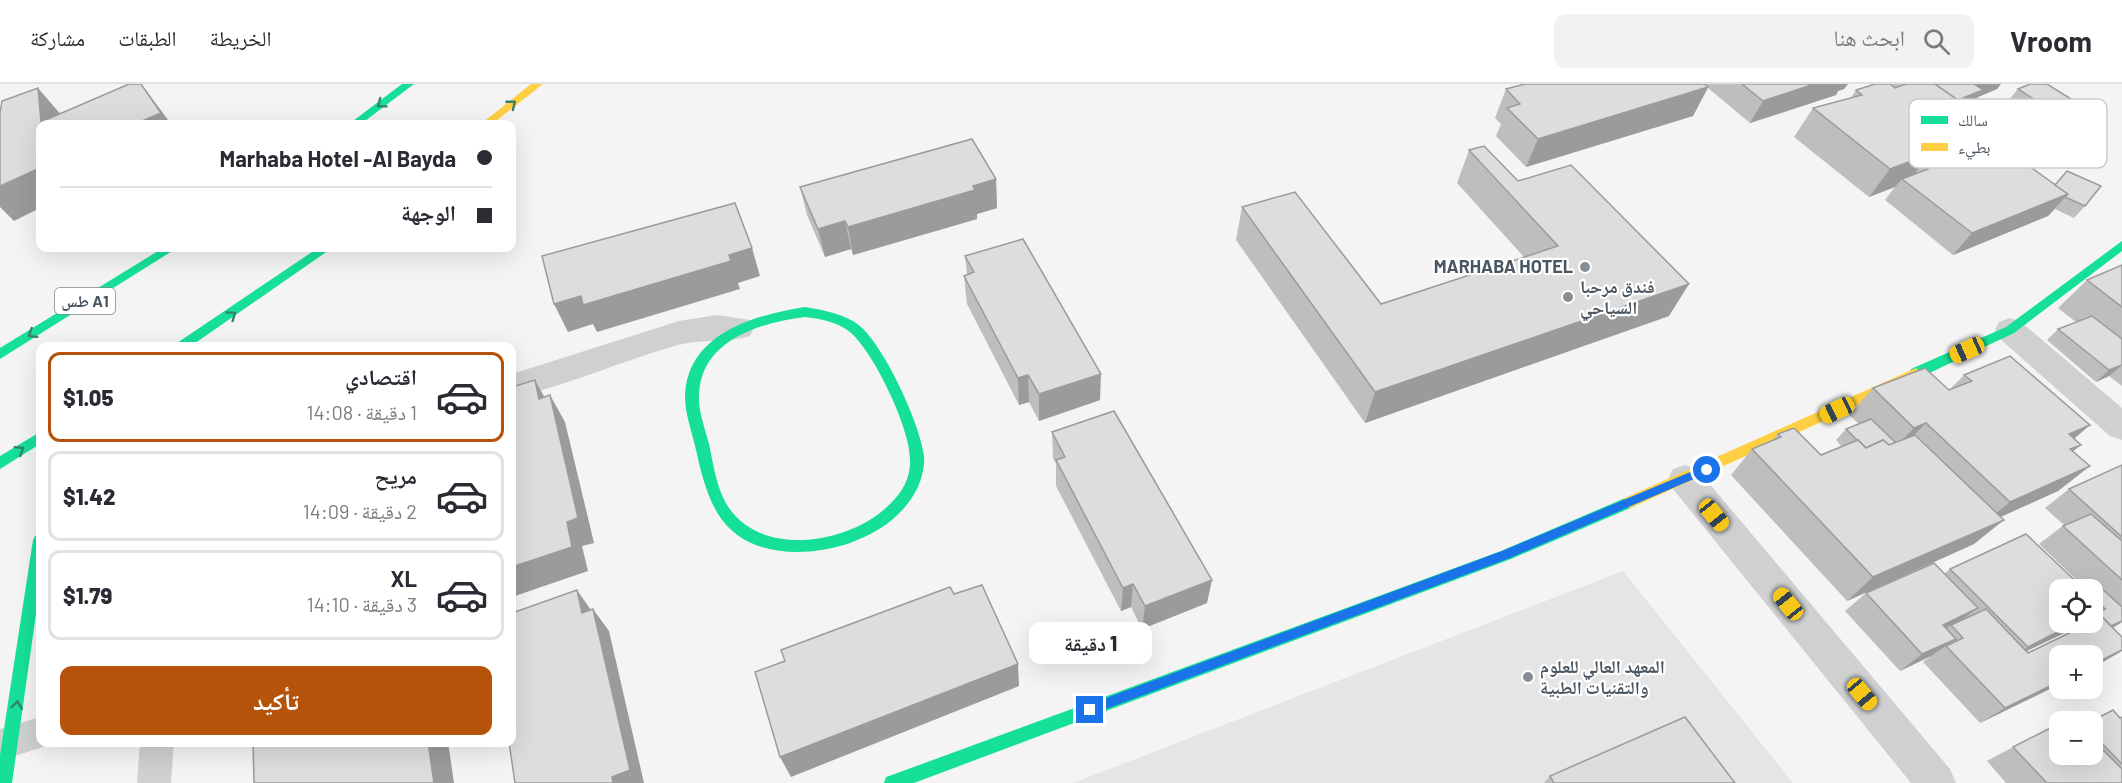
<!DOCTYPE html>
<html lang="ar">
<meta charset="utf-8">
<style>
:root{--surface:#fff;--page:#f2f2f3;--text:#2b2b33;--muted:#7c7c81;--line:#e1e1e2;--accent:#b45309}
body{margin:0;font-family:Barlow,"Noto Naskh Arabic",sans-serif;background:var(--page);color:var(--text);direction:rtl;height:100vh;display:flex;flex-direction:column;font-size:22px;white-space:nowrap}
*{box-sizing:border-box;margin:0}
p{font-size:20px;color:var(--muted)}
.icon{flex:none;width:33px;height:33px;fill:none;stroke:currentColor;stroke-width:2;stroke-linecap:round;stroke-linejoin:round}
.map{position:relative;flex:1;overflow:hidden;direction:ltr}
.panel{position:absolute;left:36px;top:258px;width:480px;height:405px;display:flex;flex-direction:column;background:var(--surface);border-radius:12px;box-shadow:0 6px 24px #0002;direction:rtl}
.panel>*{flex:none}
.top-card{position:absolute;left:36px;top:36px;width:480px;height:132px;border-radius:12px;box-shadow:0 6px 24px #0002;direction:rtl;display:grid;align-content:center;height:132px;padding:0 24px;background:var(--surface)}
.fabs{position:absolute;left:2049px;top:495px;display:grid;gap:12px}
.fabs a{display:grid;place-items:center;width:54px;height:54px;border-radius:12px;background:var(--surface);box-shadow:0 6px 24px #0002;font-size:30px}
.end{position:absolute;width:27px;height:27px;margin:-14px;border:8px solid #1a73e8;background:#fff;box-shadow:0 0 0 3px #fff}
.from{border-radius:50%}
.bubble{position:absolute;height:42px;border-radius:12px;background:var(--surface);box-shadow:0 6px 24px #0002;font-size:20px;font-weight:800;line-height:42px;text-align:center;direction:rtl}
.car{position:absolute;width:18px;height:36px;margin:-18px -9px;border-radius:8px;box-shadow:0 0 4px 2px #0007;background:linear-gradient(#f5c518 24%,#345 0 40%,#f5c518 0 76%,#345 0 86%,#f5c518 0)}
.top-card b{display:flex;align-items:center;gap:21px;height:57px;font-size:22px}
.top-card b+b{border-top:2px solid var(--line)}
.top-card i{width:15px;height:15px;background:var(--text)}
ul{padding:10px 0 0;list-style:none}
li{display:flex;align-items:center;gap:18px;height:90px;margin:0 12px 9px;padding:0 12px;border:3px solid var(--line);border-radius:12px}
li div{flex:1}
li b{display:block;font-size:22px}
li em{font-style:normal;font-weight:800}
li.selected{border-color:var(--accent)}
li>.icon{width:54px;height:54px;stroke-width:1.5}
.button{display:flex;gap:12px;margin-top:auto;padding:12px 24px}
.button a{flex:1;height:69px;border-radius:12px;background:var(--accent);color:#fff;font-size:24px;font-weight:800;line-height:69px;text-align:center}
header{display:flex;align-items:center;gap:36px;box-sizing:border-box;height:84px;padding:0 30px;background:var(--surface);border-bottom:2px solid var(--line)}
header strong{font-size:28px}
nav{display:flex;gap:33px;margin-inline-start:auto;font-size:21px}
.search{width:420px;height:54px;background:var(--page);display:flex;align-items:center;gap:15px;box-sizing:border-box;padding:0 21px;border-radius:12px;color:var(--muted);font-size:22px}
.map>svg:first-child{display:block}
.education{fill:#e6e5e6}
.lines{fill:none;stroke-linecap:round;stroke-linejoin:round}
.lane{fill:#ced0d2;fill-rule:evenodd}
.street{fill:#ced0d2;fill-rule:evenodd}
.fast{fill:#16e098;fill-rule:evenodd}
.slow{fill:#ffcf43;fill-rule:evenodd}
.wall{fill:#bebebf;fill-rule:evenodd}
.shaded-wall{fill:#9b9b9b}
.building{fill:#ddddde;stroke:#9b9b9b;stroke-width:1.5}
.oneway{stroke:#3a7f72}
.route{fill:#1a73e8}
.poi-dot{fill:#868d94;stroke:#fff;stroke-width:2}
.labels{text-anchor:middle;stroke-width:4.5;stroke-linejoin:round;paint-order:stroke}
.shield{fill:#fff;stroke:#808990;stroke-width:1.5}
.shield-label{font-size:16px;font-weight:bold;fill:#4a5661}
.poi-label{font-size:18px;font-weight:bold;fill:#4a5661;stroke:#fff;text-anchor:start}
.key{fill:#fff;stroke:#c9ccd0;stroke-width:1.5}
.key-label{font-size:16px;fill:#4a5661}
</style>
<header>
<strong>Vroom</strong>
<div class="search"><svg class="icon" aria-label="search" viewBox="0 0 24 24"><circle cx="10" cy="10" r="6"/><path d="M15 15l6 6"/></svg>ابحث هنا</div>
<nav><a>الخريطة</a><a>الطبقات</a><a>مشاركة</a></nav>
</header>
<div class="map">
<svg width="2122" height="699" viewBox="0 0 2122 699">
<rect width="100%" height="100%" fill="#f4f4f4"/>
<path class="education" d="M1623,487L1793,699H1073Z"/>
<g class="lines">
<g class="lane">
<path d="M40,633V658H53L52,660L12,673L0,669V645Z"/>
<path d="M140,658H174L171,699H137Z"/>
</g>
<g class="street">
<path d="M717,231L750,236L754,244L750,252C727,259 701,255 678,261C622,277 568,301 512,314V290L679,237Z"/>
<path d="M2010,234L2021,238L2122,324V356L2110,352L1999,254L1995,246L1999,238Z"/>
<path d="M1685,381L1697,385L1950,685L1956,699H1911L1673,405L1668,395L1673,385Z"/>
</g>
<g class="fast">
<path d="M402,0H414L361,40H349Z"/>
<path d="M2122,157V167L2014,249L1921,293H1911L1910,289L1911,285L2006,243Z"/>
<path d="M163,164H177L0,275V264Z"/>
<path d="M318,164H332L191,262H176L177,259Z"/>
<path d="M805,223C824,226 845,230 860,242C885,264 920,339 924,372C925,382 922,393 918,403C904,432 879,448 850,459C806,474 745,474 718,430C706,410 701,388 696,366C692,348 685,330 685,312C687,250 754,231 805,223ZM805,233C821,235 839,238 851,249C874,269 910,344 910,375C911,392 903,408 891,419C854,458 769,474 732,428C717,409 714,383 709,360C705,344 698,327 699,311C701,256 759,239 805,233Z"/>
<path d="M40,348V360L0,385V372Z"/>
<path d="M1630,412L1635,414L1637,418L1635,422L1511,475L914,699H884L886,693L892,691L1501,467Z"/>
<path d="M40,450V502L12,699H0V671L33,456L35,452Z"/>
</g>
<g class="slow">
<path d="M531,0H543L492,40H481Z"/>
<path d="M1916,284L1922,289L1921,293L1635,422L1630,424L1625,422L1623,418L1625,414Z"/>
</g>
</g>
<g class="wall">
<path d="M1525,0H1848L1844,5L1838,7L1836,11L1750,39L1708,4L1693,32L1526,83L1496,52L1501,40L1495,34L1506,5Z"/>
<path d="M1871,0H2001L1997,5L1978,13L1969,24L1993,41L1972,67L1980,73L2054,101L2067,87L2085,122L2074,134L2055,125L2048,132L1953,171L1885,116L1895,103L1869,113L1794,53L1813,24L1851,14L1856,6L1872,1Z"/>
<path d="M2018,5L2084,42L2061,52L2008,17Z"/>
<path d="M1469,66L1518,97L1669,232L1365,339L1236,156L1242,123L1381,220L1524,173L1457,99Z"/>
<path d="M996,95L997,124L977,130V135L853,171L851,165L825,173L807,131L800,103Z"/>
<path d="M965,172L1100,316L1039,337L1029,318L1019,321L967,220L964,192L967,191Z"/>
<path d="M2122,181V302L2109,292L2096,298L2047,256L2058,245L2076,238L2058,224L2087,196Z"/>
<path d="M1964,291L2090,341L2074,355L2081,361L2073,367L2090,382L2058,407L2001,433L1974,460L1847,517L1731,391L1752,365L1772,357L1778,350L1821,371L1842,363L1836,356L1846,345L1859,340L1849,331L1873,304L1949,306Z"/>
<path d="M1052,348L1207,519L1142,545L1131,523L1121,527L1056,402V380L1053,374Z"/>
<path d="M2122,381V539L2121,538L2113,543L2103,578L1980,639L1923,578L1931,572L1900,587L1845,527L1866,509L1944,490L1950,485L2077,538H2092V506H2087L2039,460L2064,441L2045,424L2069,405ZM2082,540L2084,542L2028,569L2027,567Z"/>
<path d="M2122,633V699H2006L1987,677L2013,663L2092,670V638Z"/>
<path d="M1550,692L1735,699H1544Z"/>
</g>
<g class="shaded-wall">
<path d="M141,0L160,25L171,40H135Z"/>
<path d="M1814,0H1848L1844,5L1838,7L1836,11L1750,39L1763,17Z"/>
<path d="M1973,0H2001L1997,5L1978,13L1966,28L1937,40Z"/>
<path d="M1708,3L1693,32L1526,83L1538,55Z"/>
<path d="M38,4L63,33L41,38Z"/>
<path d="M2095,30L2084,42L2061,52L2072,40Z"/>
<path d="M1993,41L1970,70L1928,85L1922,80L1908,99L1902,95L1895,103L1869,113L1890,85L1936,62Z"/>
<path d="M40,84V124L14,137L0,123V102Z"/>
<path d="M996,95L997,124L977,130V135L853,171L848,143Z"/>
<path d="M2068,110L2048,132L1953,171L1972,149Z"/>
<path d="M845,137L851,165L825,173L818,145Z"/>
<path d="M752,164L760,192L738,199L740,205L597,248L593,240L568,248L554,220Z"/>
<path d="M1689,200L1669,232L1365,339L1375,308Z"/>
<path d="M2122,281L2109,292L2096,298L2109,286Z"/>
<path d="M1101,290L1100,316L1039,337V310Z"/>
<path d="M1028,291L1029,318L1019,321L1018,294Z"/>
<path d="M535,296L550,323L539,315Z"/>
<path d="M550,311L565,338L594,459L582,462L588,487L512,513V483L567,438Z"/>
<path d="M1926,339L1900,365L1895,363L1914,344Z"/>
<path d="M2090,341L2059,367L2069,350Z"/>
<path d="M2081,361L2050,386L2070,365Z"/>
<path d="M2090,382L2058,407L1980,442L2010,418Z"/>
<path d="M2004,436L1974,460L1847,517L1873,493Z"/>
<path d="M1212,496L1207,519L1142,545L1145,522Z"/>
<path d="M1133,500L1131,523L1121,527L1123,504Z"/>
<path d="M577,506L593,529H582Z"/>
<path d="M1978,524L1953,542L1951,541L1943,547V541Z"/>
<path d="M593,525L609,547L644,699H613Z"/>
<path d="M2122,537V538L2116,542L2094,552L2109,543Z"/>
<path d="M2077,538H2085L2079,542L2002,579L2028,563Z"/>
<path d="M1956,555L1931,572L1900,587L1922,570Z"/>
<path d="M2122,566V567L2103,578L2092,584V581Z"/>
<path d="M1018,580L1019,602L791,693L780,673Z"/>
<path d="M2060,597V600L1980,639L2005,624Z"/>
<path d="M428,658H448L454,699H434Z"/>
</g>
<g class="building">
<path d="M129,0H141L161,29L135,40H40V84L0,102V29L2,17L38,4L41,38Z"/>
<path d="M1525,0H1704L1708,3L1538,55L1507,24L1520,20L1506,5Z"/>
<path d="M1742,0H1814L1763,17Z"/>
<path d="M1875,0H1890L1895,4L1906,0H1935L1993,41L1936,62L1941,66L1890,85L1813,24L1862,11L1856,6Z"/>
<path d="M1935,0H1974L1983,6L1958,16Z"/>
<path d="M2030,0H2047L2095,30L2072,40L2018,5Z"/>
<path d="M972,55L996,95L973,102L975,106L848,143L845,137L818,145L800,103Z"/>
<path d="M1484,62L1518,97L1571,81L1689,200L1375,308L1242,123L1295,108L1381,220L1558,162L1469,66Z"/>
<path d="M1967,63L1980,73L2004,64L2068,110L1972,149L1902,95L1928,85L1922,80Z"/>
<path d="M2067,87L2101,102L2085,122L2065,113L2068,110L2055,101Z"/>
<path d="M735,119L752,164L729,171L731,177L583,221L581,212L554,220L542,172Z"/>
<path d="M1023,155L1101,290L1039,310L1028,291L1018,294L964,192L974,188L965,172Z"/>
<path d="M2122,181V223L2087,196Z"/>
<path d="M2092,232L2122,255V281L2109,286L2058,245Z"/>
<path d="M2010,272L2090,341L2069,350L2081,361L2070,365L2090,382L2010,418L1926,339L1914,344L1873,304L1925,284L1949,306L1972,297L1964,291Z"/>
<path d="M535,296L539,315L550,311L578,434L567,438L572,463L512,483V303Z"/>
<path d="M1114,327L1212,496L1145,522L1133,500L1123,504L1056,376L1065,373L1052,348Z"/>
<path d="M1871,335L1896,359L1889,361L1883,356L1866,364L1858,356H1857L1846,345Z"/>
<path d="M1794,344L1821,371L1858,356L1866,364L1883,356L1889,361L1915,351L2004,436L1873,493L1752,365L1781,353L1778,350Z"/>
<path d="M2122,381V453L2069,405Z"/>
<path d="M2091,430L2122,457V496L2063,442Z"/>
<path d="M2026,450L2085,506H2060V538H2077L2028,563L1950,485Z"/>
<path d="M1934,479L1978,524L1943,541L1956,555L1922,570L1866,509Z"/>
<path d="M982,501L1018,580L780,673L755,588L785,577L781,566L950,503L954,510Z"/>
<path d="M2100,503L2122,523V537L2111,542L2102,533L2100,535L2096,531L2105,525L2092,513V507Z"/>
<path d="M577,506L582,529L593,525L630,686L612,693L613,699H515L509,658H512V529Z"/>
<path d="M2092,513L2105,525L2092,531Z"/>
<path d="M1986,525L2028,569L2102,533L2122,553V566L2092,581V572H2060V597L2005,624L1946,562L1963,554L1951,541Z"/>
<path d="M2113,626L2120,634L2122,633V680L2092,649V638H2090Z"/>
<path d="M1685,633L1735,699H1554L1550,692Z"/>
<path d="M2071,633L2076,638H2063Z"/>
<path d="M2060,639V670H2092V655L2122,685V699H2047L2013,663Z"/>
<path d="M253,658H428L434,699H254Z"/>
</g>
<defs><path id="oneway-chevron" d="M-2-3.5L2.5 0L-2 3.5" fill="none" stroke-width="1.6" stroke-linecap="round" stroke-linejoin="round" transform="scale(1.5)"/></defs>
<g class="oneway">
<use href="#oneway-chevron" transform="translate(381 20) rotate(143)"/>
<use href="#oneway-chevron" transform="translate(512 20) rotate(-38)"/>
<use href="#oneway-chevron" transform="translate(232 231) rotate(-35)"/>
<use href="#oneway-chevron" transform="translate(32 250) rotate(148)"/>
<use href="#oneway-chevron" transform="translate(20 366) rotate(-32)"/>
<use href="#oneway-chevron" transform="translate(17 621) rotate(-82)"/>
</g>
<path class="route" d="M1707,381L1712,386L1710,388L1510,474L1090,631L1084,626L1090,620L1502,467Z"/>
<g class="poi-dot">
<circle cx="1585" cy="183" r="6"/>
<circle cx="1568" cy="213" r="6"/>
<circle cx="1528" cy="593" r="6"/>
</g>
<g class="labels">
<rect class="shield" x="55" y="204" width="60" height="26" rx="4.5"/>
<g class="shield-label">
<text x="85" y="223">طس A1</text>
</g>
<g class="poi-label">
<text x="1573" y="189" text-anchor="end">MARHABA HOTEL</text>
<text x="1580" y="209">فندق مرحبا<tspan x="1580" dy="21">السياحي</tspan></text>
<text x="1540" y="589">المعهد العالي للعلوم<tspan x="1540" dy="21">والتقنيات الطبية</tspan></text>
</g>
</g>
<rect x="1909" y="15" width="198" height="69" rx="9" class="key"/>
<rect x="1921" y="32" width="27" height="8" fill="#16e098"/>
<rect x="1921" y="59" width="27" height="8" fill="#ffcf43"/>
<g class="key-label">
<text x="1958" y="42">سالك</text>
<text x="1958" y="69">بطيء</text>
</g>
</svg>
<div class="fabs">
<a><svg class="icon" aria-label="locate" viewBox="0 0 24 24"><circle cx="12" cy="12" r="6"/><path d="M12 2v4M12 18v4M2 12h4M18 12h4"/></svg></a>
<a>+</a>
<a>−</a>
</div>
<i class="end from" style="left:1707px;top:386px"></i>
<i class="end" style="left:1090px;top:626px"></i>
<div class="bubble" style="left:1029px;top:538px;width:123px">1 دقيقة</div>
<i class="car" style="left:1967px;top:266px;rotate:246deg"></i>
<i class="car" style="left:1837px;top:326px;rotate:245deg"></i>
<i class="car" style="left:1714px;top:431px;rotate:141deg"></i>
<i class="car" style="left:1788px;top:520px;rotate:321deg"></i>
<i class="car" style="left:1862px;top:610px;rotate:140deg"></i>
<div class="top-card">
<b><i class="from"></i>Marhaba Hotel -Al Bayda</b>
<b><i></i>الوجهة</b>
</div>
<section class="panel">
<ul>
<li class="selected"><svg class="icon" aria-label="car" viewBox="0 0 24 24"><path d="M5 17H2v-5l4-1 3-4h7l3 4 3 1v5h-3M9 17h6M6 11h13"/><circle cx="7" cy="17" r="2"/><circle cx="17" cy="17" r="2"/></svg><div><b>اقتصادي</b><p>1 دقيقة · 14:08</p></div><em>$1.05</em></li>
<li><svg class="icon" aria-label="car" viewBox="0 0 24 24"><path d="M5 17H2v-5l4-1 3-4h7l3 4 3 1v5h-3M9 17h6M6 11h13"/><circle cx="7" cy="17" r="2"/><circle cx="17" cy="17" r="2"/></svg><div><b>مريح</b><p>2 دقيقة · 14:09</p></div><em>$1.42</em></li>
<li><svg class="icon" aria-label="car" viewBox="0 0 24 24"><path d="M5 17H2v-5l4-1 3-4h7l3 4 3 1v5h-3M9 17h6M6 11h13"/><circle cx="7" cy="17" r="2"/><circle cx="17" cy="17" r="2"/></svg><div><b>XL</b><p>3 دقيقة · 14:10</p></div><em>$1.79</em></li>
</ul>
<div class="button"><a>تأكيد</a></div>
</section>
</div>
